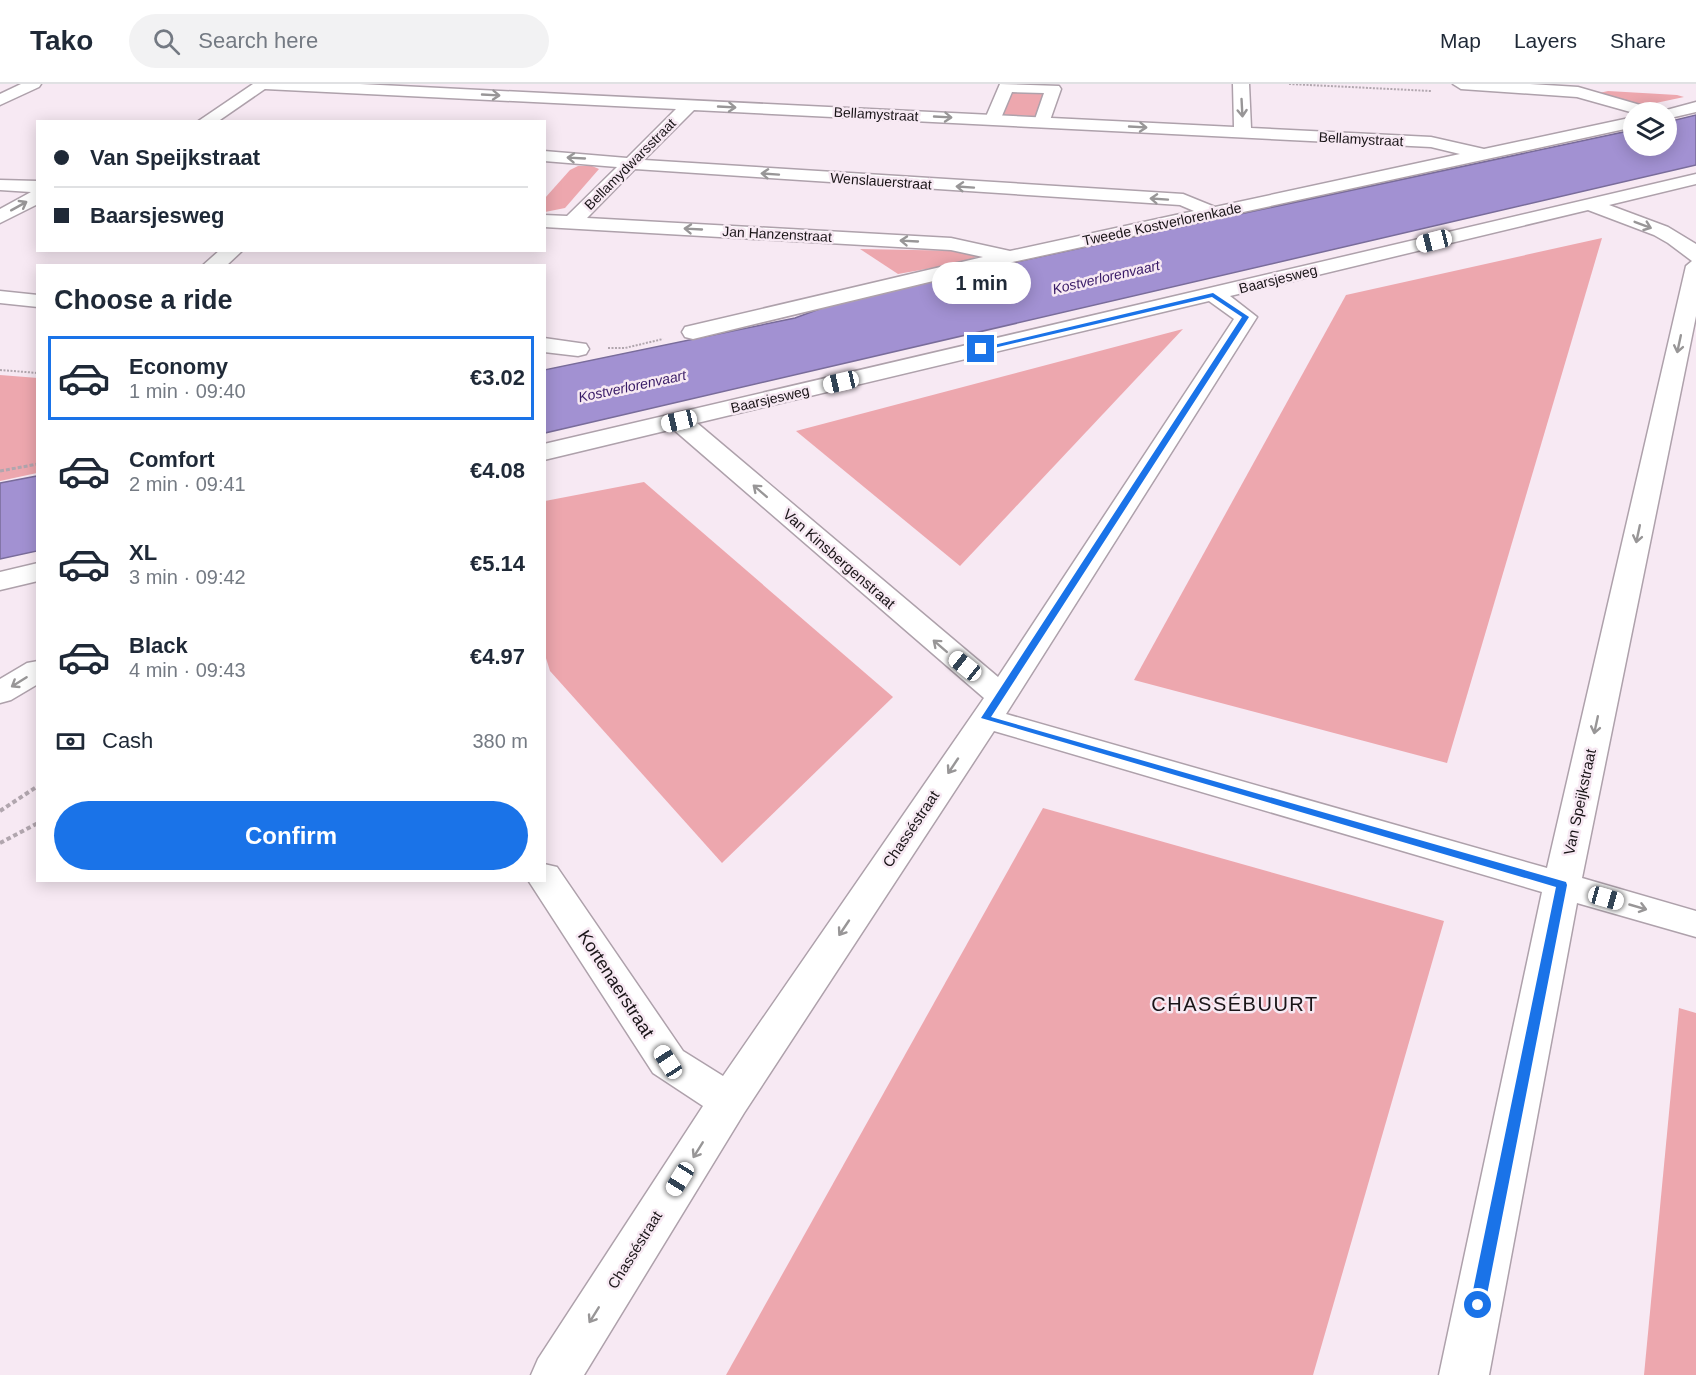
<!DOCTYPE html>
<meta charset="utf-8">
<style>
:root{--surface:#fff;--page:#f2f2f3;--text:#1f2937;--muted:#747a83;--line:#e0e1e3;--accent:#1a73e8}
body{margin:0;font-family:Helvetica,sans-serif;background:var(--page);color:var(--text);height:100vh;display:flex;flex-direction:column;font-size:22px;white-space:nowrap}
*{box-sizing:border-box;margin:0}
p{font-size:20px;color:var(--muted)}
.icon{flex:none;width:33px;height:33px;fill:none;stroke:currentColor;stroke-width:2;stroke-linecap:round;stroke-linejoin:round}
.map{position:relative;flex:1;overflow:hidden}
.side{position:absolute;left:36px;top:180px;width:510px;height:618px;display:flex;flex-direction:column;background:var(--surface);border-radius:0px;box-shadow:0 3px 15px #0003}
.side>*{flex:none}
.guide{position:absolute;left:36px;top:36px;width:510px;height:132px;border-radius:0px;box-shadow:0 3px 15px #0003;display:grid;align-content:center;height:132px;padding:0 18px;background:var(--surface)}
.tools{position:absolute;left:1623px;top:18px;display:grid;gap:12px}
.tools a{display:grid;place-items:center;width:54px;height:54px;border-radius:50%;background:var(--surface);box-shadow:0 3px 15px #0003;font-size:30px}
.end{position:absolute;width:27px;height:27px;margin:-14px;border:8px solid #1a73e8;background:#fff;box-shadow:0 0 0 3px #fff}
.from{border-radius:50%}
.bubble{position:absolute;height:42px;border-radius:21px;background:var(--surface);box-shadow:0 3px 15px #0003;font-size:20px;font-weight:700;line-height:42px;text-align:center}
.car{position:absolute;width:18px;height:36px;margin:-18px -9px;border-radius:8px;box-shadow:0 0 4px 2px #0007;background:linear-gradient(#fff 24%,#345 0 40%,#fff 0 76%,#345 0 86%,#fff 0)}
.guide b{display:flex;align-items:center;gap:21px;height:57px;font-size:22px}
.guide b+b{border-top:2px solid var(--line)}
.guide i{width:15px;height:15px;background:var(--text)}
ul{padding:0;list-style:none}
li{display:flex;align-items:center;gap:18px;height:84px;margin:0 12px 9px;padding:0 6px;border:3px solid transparent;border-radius:0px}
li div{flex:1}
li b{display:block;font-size:22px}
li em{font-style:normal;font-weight:700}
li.active{border-color:var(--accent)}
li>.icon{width:54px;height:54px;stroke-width:1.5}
h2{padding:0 18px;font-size:27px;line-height:72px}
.pay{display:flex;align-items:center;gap:15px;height:66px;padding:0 18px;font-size:22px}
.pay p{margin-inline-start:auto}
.cta{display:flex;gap:12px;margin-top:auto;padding:12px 18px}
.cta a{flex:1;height:69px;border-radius:36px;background:var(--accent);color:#fff;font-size:24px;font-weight:700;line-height:69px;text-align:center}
header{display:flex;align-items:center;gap:36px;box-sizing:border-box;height:84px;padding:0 30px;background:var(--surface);border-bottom:2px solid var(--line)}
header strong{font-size:28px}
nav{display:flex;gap:33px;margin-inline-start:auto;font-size:21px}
.search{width:420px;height:54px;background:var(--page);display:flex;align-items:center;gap:15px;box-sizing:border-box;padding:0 21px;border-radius:33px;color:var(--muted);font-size:22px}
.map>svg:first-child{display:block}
.green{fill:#eda7ae}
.water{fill:#a291d2;stroke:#796c9a;stroke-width:1.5}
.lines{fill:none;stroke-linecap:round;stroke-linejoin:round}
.pedestrian-casing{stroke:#aea1ab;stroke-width:3}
.minor-casing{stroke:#aea1ab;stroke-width:3}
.path-far2{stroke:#b1a6ae;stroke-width:2;stroke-dasharray:2 1.5;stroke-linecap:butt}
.path-far1{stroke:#b1a6ae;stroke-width:3;stroke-dasharray:4 2;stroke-linecap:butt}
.path{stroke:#b1a6ae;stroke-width:4;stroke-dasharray:4.5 3;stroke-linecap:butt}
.pedestrian{fill:#fff;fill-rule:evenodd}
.minor{fill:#fff;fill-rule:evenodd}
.oneway{stroke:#989697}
.route{fill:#1a73e8}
.labels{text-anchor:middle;stroke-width:5;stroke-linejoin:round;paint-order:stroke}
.far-street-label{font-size:14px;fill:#1a1518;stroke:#f7e9f3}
.far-water-label{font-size:14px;font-style:italic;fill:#381a66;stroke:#f7e9f3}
.street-label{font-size:15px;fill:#1a1518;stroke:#f7e9f3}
.near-street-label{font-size:18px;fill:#1a1518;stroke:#f7e9f3}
.near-neighbourhood-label{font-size:20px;letter-spacing:1.5px;fill:#1a1518;stroke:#f7e9f3}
</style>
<header>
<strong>Tako</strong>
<div class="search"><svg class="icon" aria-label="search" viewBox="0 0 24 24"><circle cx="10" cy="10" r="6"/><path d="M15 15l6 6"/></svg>Search here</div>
<nav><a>Map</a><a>Layers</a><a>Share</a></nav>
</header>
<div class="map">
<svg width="1696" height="1291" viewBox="0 0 1696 1291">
<rect width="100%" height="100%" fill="#f7e9f3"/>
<g class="green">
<path d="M1001,2L1057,5L1049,33L991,30Z"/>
<path d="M1608,7L1677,11L1684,13L1637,23L1595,10Z"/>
<path d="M578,82H592L599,85L565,124L545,128V114L570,86Z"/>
<path d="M1602,154L1447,679L1134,596L1346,211Z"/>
<path d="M860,165L966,167L975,169L979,172L960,179L898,190Z"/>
<path d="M1183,245L960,482L796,347Z"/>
<path d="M0,291L38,294L37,389L0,397Z"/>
<path d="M644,398L893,613L722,779L550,587L545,571V417Z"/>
<path d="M1043,724L1444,837L1313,1291H726Z"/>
<path d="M1679,924L1696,929V1291H1644Z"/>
</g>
<g class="water">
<path d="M1696,31V81L545,349L544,286L795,234L852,213L1633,46L1634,62H1666L1667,38Z"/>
<path d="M37,392V467L0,475V399Z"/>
</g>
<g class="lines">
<g class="pedestrian-casing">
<g id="pedestrian">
<path d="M253,0H272L217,38H197Z"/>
<path d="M1000,0L1059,2L1061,5L1048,42L1042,43L1034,38L1044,9L1012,8L999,39H987L985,35Z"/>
<path d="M1453,0H1530L1578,3L1654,25L1656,28L1634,29L1577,13L1461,5Z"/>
</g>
</g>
<g class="minor-casing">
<g id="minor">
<path d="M21,0H41L39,3L0,21V10Z"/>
<path d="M257,0H360L1234,43L1233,0H1249L1251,44L1431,53L1484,65L1634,33V43L1008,179L693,255L685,253L682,248L685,243L983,173L951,166L544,143V131L567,132L617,83L544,77V67L627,74L676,25L265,5ZM694,26L1431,63L1460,70L1215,123L1183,110L644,76ZM635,85L1180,121L1194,127L1010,167L951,154L587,134Z"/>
<path d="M1696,18V28L1666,35V28H1659Z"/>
<path d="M1696,90V100L1609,121L1668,143L1696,160V232L1582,794L1696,827V853L1577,819L1489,1291H1439L1542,808L994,647L744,1029L584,1291H531L538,1275L703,1022L653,989L528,796H544V780L557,783L683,967L723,992L984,614L673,345L544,376V360ZM1588,126L1654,151L1668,159L1692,177L1686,182L1547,784L1006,630L1257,233L1230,212ZM1209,217L1234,235L998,593L697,339Z"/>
<path d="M0,96L38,97V120L0,139V125L31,108L0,106Z"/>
<path d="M220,166H243L226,182H202Z"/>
<path d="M0,207L38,211V223L0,219Z"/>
<path d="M544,254L586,260L589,265L586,270L578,272L544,268Z"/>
<path d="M38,479V497L0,506V488Z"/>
<path d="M38,577V600L11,616L0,619V595L27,579Z"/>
</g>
</g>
<g class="path-far2">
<path d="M1289,0L1431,7"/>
<path d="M608,264H625L663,255"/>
<path d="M0,286L38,289"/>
</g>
<path class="path-far1" d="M0,387L38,380"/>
<g class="path">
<path d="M0,727L38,702"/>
<path d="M0,759L38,739"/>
</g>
<use href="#pedestrian" class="pedestrian"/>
<use href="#minor" class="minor"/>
</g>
<defs><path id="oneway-shaft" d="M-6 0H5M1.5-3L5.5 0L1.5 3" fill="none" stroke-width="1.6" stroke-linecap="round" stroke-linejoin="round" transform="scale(1.5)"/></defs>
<g class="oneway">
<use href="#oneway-shaft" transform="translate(491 11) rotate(3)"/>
<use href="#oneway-shaft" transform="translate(727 23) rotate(3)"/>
<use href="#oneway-shaft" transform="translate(1242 24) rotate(87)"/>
<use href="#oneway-shaft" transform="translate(943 33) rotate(3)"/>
<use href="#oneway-shaft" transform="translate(1138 43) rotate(3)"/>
<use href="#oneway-shaft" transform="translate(576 74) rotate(-177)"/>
<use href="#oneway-shaft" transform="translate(770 90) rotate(-176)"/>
<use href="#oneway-shaft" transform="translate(965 103) rotate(-176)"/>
<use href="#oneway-shaft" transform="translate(1159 115) rotate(-176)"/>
<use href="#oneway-shaft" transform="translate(19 122) rotate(-29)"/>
<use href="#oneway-shaft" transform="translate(1643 141) rotate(21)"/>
<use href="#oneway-shaft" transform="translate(693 145) rotate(-177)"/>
<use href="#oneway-shaft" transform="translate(909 157) rotate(-177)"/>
<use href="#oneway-shaft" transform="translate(1679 260) rotate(102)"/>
<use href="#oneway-shaft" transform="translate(760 407) rotate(-139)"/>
<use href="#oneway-shaft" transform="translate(1638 450) rotate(102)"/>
<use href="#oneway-shaft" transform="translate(940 562) rotate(-139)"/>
<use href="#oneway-shaft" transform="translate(19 598) rotate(148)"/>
<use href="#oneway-shaft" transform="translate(1596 641) rotate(102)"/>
<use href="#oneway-shaft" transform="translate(953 682) rotate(124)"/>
<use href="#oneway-shaft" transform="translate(1638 823) rotate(16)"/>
<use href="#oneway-shaft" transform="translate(844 844) rotate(124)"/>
<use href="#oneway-shaft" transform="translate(698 1066) rotate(122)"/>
<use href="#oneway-shaft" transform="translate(594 1231) rotate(122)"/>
</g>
<path class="route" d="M1213,209L1249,233L991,633L1566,798L1567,801L1485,1221L1483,1225L1478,1227L1473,1225L1470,1221L1556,803L981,634L1242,233L1212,213L981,267L977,265Z"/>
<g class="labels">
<g class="far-street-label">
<text transform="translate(876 30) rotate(3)" y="5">Bellamystraat</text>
<text transform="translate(1361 55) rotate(3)" y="5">Bellamystraat</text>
<text transform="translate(630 80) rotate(-45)" y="5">Bellamydwarsstraat</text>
<text transform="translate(881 97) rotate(4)" y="5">Wenslauerstraat</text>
<text transform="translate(1162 140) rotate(-12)" y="5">Tweede Kostverlorenkade</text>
<text transform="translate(777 150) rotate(3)" y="5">Jan Hanzenstraat</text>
<text transform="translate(1278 195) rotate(-14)" y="5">Baarsjesweg</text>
<text transform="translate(770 315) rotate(-13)" y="5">Baarsjesweg</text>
</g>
<g class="far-water-label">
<text transform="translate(1106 193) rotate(-13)" y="5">Kostverlorenvaart</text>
<text transform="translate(632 302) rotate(-12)" y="5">Kostverlorenvaart</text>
</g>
<g class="street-label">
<text transform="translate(839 475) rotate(41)" y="5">Van Kinsbergenstraat</text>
<text transform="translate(1580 718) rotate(-78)" y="5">Van Speijkstraat</text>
<text transform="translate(911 745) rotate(-56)" y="5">Chasséstraat</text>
<text transform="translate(635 1166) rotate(-58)" y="5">Chasséstraat</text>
</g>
<g class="near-street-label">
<text transform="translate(616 900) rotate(57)" y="6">Kortenaerstraat</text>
</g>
<g class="near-neighbourhood-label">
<text x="1235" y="927">CHASSÉBUURT</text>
</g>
</g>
</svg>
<div class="tools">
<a><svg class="icon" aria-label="layers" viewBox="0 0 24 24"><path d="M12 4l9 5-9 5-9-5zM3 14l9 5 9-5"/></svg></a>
</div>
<i class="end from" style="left:1478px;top:1221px"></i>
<i class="end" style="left:981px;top:265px"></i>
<div class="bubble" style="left:932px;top:178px;width:99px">1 min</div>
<i class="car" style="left:1434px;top:157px;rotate:256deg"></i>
<i class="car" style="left:841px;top:298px;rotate:257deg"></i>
<i class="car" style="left:679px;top:337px;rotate:257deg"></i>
<i class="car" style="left:965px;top:582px;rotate:309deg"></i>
<i class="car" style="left:1606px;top:814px;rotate:106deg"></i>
<i class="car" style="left:668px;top:978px;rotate:327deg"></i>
<i class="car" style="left:680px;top:1095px;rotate:212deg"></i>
<div class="guide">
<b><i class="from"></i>Van Speijkstraat</b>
<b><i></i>Baarsjesweg</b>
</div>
<section class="side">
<h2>Choose a ride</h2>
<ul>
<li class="active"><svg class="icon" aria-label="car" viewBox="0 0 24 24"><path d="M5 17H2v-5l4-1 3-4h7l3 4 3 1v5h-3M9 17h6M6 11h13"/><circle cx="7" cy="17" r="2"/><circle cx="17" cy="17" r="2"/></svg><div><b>Economy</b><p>1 min · 09:40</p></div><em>€3.02</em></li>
<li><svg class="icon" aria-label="car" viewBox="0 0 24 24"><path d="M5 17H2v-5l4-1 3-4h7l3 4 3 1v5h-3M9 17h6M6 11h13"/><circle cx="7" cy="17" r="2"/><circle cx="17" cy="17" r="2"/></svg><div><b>Comfort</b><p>2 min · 09:41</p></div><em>€4.08</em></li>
<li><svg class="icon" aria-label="car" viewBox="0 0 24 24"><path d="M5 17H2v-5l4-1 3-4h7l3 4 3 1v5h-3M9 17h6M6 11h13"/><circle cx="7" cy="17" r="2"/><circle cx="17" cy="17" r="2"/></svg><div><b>XL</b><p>3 min · 09:42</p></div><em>€5.14</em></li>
<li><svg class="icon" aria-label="car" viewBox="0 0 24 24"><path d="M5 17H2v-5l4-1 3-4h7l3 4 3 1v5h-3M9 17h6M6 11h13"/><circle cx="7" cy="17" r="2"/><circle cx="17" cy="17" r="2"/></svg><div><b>Black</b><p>4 min · 09:43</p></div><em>€4.97</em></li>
</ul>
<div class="pay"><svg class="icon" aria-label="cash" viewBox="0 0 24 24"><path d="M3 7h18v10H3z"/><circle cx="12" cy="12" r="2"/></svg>Cash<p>380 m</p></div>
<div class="cta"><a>Confirm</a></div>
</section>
</div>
